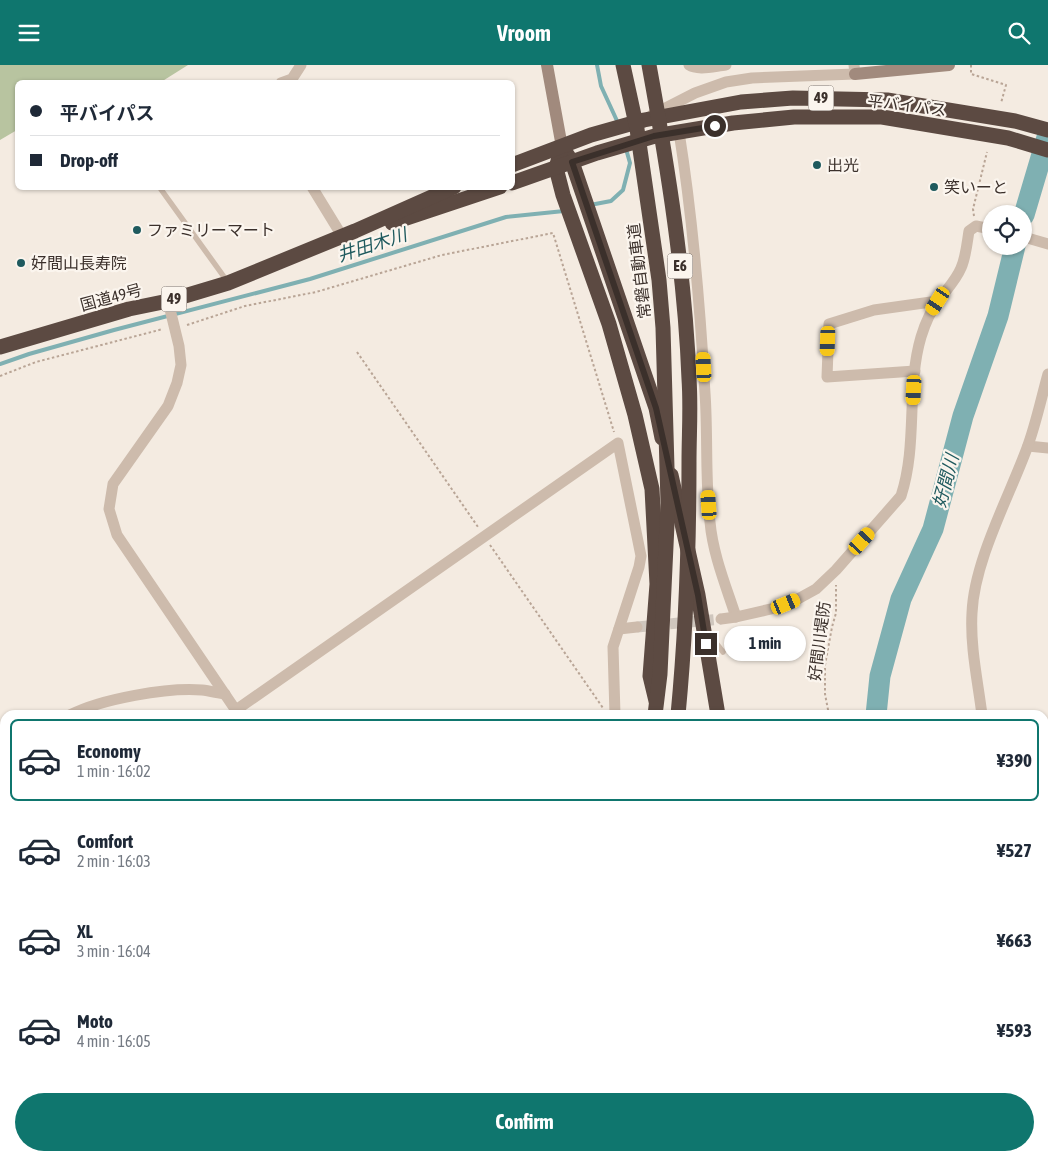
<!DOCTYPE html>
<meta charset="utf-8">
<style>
:root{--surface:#fff;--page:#f6f6f7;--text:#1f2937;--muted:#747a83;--line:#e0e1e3;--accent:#0f766e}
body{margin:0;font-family:"Asap Condensed","Noto Sans JP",sans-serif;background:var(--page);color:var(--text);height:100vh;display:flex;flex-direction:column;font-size:19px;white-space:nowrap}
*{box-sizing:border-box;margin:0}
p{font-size:16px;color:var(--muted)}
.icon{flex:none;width:28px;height:28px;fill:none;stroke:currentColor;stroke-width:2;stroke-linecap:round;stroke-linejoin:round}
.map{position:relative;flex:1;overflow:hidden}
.sheet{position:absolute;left:0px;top:645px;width:1049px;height:451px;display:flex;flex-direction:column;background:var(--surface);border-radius:15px 15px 0 0;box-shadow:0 1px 4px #0004}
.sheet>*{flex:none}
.top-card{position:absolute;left:15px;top:15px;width:500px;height:110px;border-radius:8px;box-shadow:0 1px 4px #0004;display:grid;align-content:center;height:110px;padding:0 15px;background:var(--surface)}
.buttons{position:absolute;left:982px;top:140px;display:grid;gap:10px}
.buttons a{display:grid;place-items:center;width:50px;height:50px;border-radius:50%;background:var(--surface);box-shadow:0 1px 4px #0004;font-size:25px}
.end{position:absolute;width:22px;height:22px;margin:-11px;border:6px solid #3b302b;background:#fff;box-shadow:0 0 0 2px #fff}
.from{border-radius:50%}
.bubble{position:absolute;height:35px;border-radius:18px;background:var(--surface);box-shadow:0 1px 4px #0004;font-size:16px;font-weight:700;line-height:35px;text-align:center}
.car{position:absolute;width:15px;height:30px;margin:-15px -8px;border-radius:6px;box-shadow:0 0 4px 1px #0007;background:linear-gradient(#f5c518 24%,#345 0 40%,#f5c518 0 76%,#345 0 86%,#f5c518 0)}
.top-card b{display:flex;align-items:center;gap:18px;height:48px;font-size:19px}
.top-card b+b{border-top:1px solid var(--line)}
.top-card i{width:12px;height:12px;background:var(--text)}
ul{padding:9px 0 0;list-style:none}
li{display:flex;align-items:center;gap:15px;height:82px;margin:0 10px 8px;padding:0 5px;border:2px solid transparent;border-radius:8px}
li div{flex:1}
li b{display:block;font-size:19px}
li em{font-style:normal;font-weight:700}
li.active{border-color:var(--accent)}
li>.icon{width:45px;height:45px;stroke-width:1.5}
.cta{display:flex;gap:10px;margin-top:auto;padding:10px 15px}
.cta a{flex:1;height:58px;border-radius:30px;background:var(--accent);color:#fff;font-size:20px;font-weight:700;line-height:58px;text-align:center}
header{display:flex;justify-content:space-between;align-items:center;height:65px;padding:0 15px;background:var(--accent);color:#fff;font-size:22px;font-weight:700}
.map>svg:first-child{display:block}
.green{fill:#b8c4a0}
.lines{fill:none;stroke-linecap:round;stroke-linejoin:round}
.stream{stroke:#7fb0b2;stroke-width:4}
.river{stroke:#7fb0b2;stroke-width:21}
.street-tunnel{stroke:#cfc6bd;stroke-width:11;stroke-dasharray:11 5.5;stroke-linecap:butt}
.path{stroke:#b9a596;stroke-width:2;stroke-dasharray:2.5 2.5;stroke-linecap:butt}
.lane{stroke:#cdbbac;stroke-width:5.5}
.street{stroke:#cdbbac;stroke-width:11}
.secondary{stroke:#a18a7d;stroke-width:12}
.highway{stroke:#5c4a42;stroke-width:15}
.highway-bridge{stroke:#5c4a42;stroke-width:15}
.route{stroke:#3b302b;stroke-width:6}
.poi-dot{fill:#1f5a5e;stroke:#fbf5ee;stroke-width:2}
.labels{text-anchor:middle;stroke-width:4.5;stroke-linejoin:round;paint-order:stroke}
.shield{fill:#fbf5ee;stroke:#756b66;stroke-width:1}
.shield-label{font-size:15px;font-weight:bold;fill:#3b302b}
.street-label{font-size:16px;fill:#3b302b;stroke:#fbf5ee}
.poi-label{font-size:16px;fill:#3b302b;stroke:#fbf5ee;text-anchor:start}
.water-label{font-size:18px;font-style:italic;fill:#1f5a5e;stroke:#fbf5ee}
</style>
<header><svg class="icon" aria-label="menu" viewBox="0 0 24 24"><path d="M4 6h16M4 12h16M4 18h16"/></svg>Vroom<svg class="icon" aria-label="search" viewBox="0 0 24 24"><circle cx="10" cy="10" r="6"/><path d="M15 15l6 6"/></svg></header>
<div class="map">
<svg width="1048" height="1096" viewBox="0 0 1048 1096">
<rect width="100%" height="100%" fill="#f4ebe1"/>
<g class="green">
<path d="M0,0H188L161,17L18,18L17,65L0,75Z"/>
<path d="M5,799V1091H236V1096H0V801Z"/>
</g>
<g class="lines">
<g class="stream">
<path d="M597,0L601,21L618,58"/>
<path d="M590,140L611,136L623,125L630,98L626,84"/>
<path d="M0,299L29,289L114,265L310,214L506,152L564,146"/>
<path d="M1044,836L1048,835"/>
</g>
<g class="river">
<path d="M1024,150L1048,69"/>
<path d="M876,650L880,611L901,534L933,464L963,351L998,251L1015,181"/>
<path d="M810,1096L812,1091"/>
</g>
<g class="street-tunnel">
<path d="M637,562L721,554"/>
<path d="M626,1091L635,1096"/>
</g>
<g class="path">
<path d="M971,0V9L1006,20L1001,38"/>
<path d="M974,151L973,144L987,87"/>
<path d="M187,260L245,241L316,227L442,190L553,168L614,367"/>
<path d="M357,287L478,462"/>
<path d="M0,311L36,297L163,264"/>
<path d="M490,480L603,643"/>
<path d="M829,650L825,629V600L832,562L836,548V520"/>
<path d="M771,1096L773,1091"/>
</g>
<g class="lane">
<path d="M160,123L227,216"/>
<path d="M709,569L723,587"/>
<path d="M1044,1057L1048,1053"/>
<path d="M1044,1080L1048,1085"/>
<path d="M412,1091L426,1093"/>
<path d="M368,1096L377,1091"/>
</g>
<g class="street">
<path d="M689,0C698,6 715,1 726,0"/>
<path d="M281,18L292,14L301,0"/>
<path d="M652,50L695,28L726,17L752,13L855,9L854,0"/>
<path d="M679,67C693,154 700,240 705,328C708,371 705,414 710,457C713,490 726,521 736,552L775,543L796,535L816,524L836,505L901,431C918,379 906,323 921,272C925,259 931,245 939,235C947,224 956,215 961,203C966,192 967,178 969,166L976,161L991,164"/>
<path d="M312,122L342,171"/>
<path d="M1024,172L1048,179"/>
<path d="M168,236L179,281L181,300L177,318L168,341L113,419L109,444L117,470L239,650"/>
<path d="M915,306L827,312L829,259L874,245L938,236"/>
<path d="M1028,381L1048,383"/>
<path d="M721,554L736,552"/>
<path d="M619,564L637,562"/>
<path d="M236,645L618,378L641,491L639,502L613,582L615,650"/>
<path d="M70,650C101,634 168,622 202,625C210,626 218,628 225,629"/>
<path d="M982,650C978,617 970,582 972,548C974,496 1009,432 1027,383C1036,359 1041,334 1048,309"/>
<path d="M0,687L5,684"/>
<path d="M1044,707L1048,709"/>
<path d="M1044,823L1048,821"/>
<path d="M1044,964L1048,967"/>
<path d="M1044,1016L1048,1020"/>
<path d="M936,1091L944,1096"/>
<path d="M425,1096L426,1091"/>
<path d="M460,1096L461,1091"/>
<path d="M873,1096L876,1091"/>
<path d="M1003,1096L1008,1091"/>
</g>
<g class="secondary">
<path d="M547,0L562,82"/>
<path d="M855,9L949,0"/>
</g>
<g class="highway">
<path d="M562,82L572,97L656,343L662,373"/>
<path d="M562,82L556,103L563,130L609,259L635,350L652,424L657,519L650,611L656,636"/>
<path d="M512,100L591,70L644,55L741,37L793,33L887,35L1015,56L1048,65"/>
<path d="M512,118L597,88L655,71L733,58L794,52H882L1008,73L1048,85"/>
<path d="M392,158L500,122"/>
<path d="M0,282L129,244L168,236L228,218L355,166L454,122"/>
<path d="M671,410L698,530L718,650"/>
<path d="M478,1096L479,1091"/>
<path d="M501,1096L502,1091"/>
<path d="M532,1096L533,1091"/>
<path d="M561,1096L562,1091"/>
<path d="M581,1096L582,1091"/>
<path d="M611,1096L613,1091"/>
<path d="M636,1096L637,1091"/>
<path d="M652,1096L654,1091"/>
</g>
<g class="highway-bridge">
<path d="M623,0L637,64L659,215L663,263L668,438L660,609L655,650"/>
<path d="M649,0C668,104 685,209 689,314C691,342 689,370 689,397C689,482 686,566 678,650"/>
</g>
</g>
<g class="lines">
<path class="route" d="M706,579L698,530L656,343L572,97L654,71L715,61"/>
</g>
<g class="poi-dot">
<circle cx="817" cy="100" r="5"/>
<circle cx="934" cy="122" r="5"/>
<circle cx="137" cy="165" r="5"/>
<circle cx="21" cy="198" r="5"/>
</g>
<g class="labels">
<g class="shield">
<rect x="808.5" y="20.5" width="25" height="25" rx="4"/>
<rect x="667.5" y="188.5" width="25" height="25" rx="4"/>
<rect x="161.5" y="221.5" width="25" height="25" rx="4"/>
</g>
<g class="shield-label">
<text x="821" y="38">49</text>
<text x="680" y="206">E6</text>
<text x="174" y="239">49</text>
</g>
<g class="street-label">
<text transform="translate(907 40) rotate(7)" y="6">平バイパス</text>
<text transform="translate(639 206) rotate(-97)" y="6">常磐自動車道</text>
<text transform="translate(111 232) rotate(-15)" y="6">国道49号</text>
<text transform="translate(819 576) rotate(-83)" y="6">好間川堤防</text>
</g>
<g class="poi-label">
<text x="827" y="106">出光</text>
<text x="944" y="128">笑いーと</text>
<text x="147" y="171">ファミリーマート</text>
<text x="31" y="204">好間山長寿院</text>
</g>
<g class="water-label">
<text transform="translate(372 180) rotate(-18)" y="6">井田木川</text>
<text transform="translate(946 416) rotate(-75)" y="6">好間川</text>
</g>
</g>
</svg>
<div class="buttons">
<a><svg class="icon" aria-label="locate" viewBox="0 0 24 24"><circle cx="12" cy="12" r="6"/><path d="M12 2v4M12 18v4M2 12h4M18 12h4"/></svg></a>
</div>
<i class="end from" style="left:715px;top:61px"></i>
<i class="end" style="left:706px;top:579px"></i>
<div class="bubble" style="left:724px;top:561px;width:82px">1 min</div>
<i class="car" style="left:938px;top:236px;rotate:213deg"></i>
<i class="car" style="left:828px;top:276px;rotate:182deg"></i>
<i class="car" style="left:704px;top:302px;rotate:357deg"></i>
<i class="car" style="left:914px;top:325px;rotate:183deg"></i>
<i class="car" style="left:709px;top:440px;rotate:356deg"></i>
<i class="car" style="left:862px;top:476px;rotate:42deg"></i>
<i class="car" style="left:786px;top:539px;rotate:68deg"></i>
<div class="top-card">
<b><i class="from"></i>平バイパス</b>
<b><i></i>Drop-off</b>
</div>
<section class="sheet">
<ul>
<li class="active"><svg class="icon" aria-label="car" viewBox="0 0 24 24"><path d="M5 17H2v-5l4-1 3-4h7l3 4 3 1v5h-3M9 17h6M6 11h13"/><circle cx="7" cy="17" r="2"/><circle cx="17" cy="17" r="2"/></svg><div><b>Economy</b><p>1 min · 16:02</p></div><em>¥390</em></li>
<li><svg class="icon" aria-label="car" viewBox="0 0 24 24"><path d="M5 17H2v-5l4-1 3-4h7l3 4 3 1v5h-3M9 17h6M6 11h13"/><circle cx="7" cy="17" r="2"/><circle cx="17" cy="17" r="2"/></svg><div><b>Comfort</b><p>2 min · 16:03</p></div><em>¥527</em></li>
<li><svg class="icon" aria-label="car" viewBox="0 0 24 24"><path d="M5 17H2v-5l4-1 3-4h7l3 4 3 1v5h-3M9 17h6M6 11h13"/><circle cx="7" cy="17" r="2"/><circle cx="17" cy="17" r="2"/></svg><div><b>XL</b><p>3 min · 16:04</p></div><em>¥663</em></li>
<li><svg class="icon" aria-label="car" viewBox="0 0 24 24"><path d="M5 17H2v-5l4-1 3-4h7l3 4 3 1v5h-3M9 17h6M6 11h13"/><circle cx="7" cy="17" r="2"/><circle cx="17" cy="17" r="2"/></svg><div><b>Moto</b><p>4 min · 16:05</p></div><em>¥593</em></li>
</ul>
<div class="cta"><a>Confirm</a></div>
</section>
</div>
